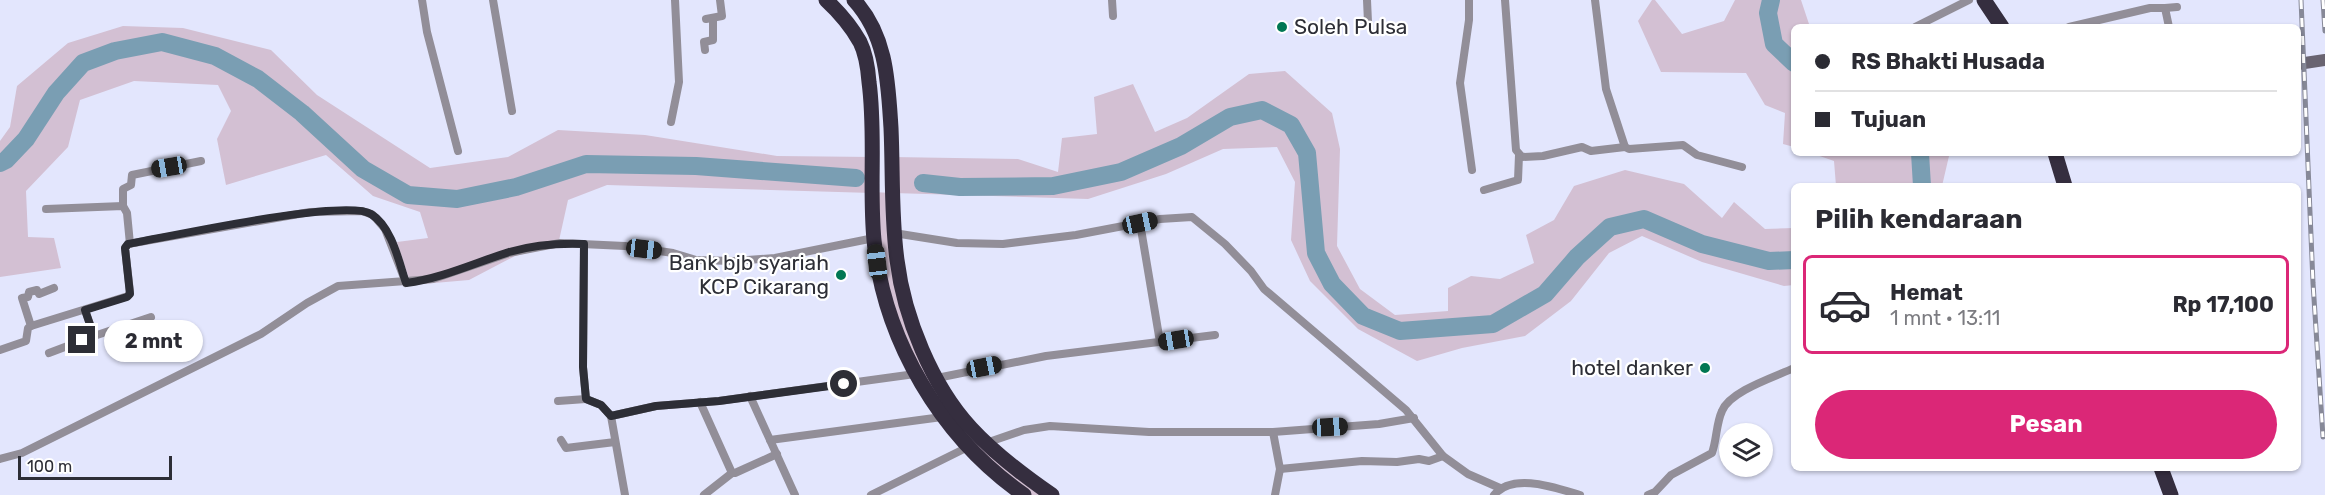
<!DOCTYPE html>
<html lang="id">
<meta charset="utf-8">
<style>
:root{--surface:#fff;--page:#f2f2f3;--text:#2b2b33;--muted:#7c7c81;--line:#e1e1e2;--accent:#db2777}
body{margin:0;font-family:Rubik,sans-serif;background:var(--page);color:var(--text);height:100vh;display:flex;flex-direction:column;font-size:22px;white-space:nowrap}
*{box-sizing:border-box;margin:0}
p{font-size:20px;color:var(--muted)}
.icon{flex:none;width:33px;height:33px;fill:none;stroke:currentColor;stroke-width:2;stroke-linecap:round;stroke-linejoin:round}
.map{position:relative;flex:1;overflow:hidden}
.drawer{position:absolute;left:1791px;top:183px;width:510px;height:288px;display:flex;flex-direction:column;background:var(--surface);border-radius:9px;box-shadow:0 2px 4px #0004}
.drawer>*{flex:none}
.top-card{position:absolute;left:1791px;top:24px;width:510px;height:132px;border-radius:9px;box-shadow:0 2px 4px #0004;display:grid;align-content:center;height:132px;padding:0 24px;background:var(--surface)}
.controls{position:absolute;left:1719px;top:423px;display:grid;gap:12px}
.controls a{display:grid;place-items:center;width:54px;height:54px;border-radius:50%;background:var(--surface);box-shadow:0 2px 4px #0004;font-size:30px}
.scale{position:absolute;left:18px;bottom:15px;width:154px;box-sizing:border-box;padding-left:6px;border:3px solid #2d2e36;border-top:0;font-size:16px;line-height:21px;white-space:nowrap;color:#2d2e36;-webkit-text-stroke:4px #fff;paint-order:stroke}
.end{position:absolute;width:27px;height:27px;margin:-14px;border:8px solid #2d2e36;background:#fff;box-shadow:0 0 0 3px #fff}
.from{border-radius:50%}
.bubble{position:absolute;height:42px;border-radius:21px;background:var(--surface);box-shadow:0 2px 4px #0004;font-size:20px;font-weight:700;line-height:42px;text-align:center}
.car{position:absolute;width:18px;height:36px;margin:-18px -9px;border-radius:8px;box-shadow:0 0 4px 2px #0007;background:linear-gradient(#222 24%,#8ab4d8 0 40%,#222 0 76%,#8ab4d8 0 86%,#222 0)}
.top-card b{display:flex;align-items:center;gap:21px;height:57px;font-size:22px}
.top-card b+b{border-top:2px solid var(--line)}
.top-card i{width:15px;height:15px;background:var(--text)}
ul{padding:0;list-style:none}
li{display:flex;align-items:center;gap:18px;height:99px;margin:0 12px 9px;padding:0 12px;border:3px solid transparent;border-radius:9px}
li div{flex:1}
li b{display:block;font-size:22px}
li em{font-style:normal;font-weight:700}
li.selected{border-color:var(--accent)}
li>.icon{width:54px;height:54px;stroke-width:1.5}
h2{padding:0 24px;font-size:27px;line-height:72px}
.primary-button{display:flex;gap:12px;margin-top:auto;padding:12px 24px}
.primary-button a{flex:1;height:69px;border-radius:36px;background:var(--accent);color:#fff;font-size:24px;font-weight:700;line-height:69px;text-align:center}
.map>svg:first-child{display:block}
.green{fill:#d3c0d3}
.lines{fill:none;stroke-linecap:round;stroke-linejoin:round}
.river{stroke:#7a9eb3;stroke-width:18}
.street{stroke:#928e98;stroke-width:8}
.secondary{stroke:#696471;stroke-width:12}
.highway{stroke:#352e3f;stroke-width:15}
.rail-casing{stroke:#878998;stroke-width:5}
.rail{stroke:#fff;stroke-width:3;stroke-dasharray:9;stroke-linecap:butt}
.route{stroke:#2d2e36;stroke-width:8}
.poi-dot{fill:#017753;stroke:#fff;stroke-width:2}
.labels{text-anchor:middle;stroke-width:4.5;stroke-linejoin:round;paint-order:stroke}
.poi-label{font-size:21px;fill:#2d2e36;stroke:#fff;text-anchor:end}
</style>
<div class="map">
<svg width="2325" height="495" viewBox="0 0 2325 495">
<rect width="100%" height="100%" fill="#e3e6fd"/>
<g class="green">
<path d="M1652,0H1655L1682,34L1724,21L1735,0H1801L1810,27H1794V147L1783,144L1785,113L1765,105L1746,73L1661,72L1638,21Z"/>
<path d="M123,26L183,28L271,50L317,95L430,168L508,157L558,130L645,135L777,156L873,157V192L892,193V157L1018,159L1058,172L1062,138L1097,134L1094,97L1133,84L1155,132L1187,118L1249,74L1285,71L1332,113L1340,149L1337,246L1360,289L1395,315L1448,311V288L1471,276L1500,279L1534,263L1526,235L1554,220L1574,186L1625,170L1684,184L1722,218L1734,202L1765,229L1794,228V285L1784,286L1702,262L1642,236L1609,253L1571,301L1525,336L1462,348L1417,361L1358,329L1310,281L1291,240L1295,182L1277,147L1223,149L1166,174L1088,199L893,193L902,290L954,406L1052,495H1024L942,417L888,308L872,193L607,185L568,200L558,245L515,256L469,280L411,285L397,242L428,238L420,212L373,196L326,155L226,185L217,139L231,111L218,85L134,81L80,100L68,147L26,191L28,237L54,238L61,268L0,277V141L10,127L17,86L68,43Z"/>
<path d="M1811,153H1948L1949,156L1942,186H1836L1834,161Z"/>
</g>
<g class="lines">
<g class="river">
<path d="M1771,0L1768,13L1774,44L1794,63"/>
<path d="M1920,153L1922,186"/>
<path d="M0,163L6,160L26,139L56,93L83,63L115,51L162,42L215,56L258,79L302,113L363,169L408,195L457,199L516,187L586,164L696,166L856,178"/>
<path d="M923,183L960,187L1053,186L1121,172L1181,146L1230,117L1262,110L1291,125L1307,153L1316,253L1332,284L1363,316L1400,331L1493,324L1545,294L1577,257L1610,227L1644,219L1702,244L1769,261L1794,260"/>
</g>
<g class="street">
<path d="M422,0L427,32L458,151"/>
<path d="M493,0L512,111"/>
<path d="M1112,0L1113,16"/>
<path d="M1367,0L1368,22"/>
<path d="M1469,0V20L1460,83L1472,170"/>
<path d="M1505,0L1516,150L1522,157L1543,156L1582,147L1591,151L1625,147"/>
<path d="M1595,0L1606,89L1625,147L1629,149L1683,145L1697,155L1742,167"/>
<path d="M2165,8L2177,7"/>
<path d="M706,19L722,16L720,0"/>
<path d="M1915,27L1969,0"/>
<path d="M2069,27L2150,8H2165L2169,27"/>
<path d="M705,50L704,42L713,40V18"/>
<path d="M671,122L679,82L675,0"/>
<path d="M1484,190L1518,180L1519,155"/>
<path d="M123,206V189L131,185L132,175L201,161"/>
<path d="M46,209L123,206L127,213L130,244"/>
<path d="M1140,223L1160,342"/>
<path d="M894,233L957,243L1003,244L1076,235L1160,219L1192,217L1225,244L1251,271L1264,289L1406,410L1443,456L1468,474L1500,488"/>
<path d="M584,244L583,367L586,399L601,405L611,416L625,495"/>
<path d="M85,310L94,336L151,317"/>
<path d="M31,326L22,298L28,297L29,292L37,290L39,294L54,288"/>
<path d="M0,350L26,341L28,328L31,326L128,296L130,292L125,248L128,244L310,212L362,211L373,215L385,229L406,283"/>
<path d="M49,353L94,336"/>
<path d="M937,378L1046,356L1215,335"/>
<path d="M750,396L795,495"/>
<path d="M558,401L586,399"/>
<path d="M700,402L732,473H735L777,454"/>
<path d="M611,416L656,406L719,401L915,374"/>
<path d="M1273,432L1280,469L1275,495"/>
<path d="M561,440L566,448L615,442"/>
<path d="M770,440L942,417"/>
<path d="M986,443L1024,430L1050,426L1149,432H1273L1379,424L1414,418"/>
<path d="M0,459L22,453L261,334L307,303L338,286L433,279L509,253L560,243L625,246L673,253L696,260L734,261L775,258L874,238"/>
<path d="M1280,469L1362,461L1397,462L1419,459L1429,461L1443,456"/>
<path d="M704,495L732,473"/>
<path d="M871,495L968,447"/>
<path d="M1494,495C1513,472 1556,488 1580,495"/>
<path d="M1648,495L1655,492L1671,475L1712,453C1717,439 1716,424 1722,411C1730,391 1775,377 1794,368"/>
</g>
<path class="secondary" d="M2298,64L2325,60"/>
<g class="highway">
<path d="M826,0C839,12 851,26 860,42C866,54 868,69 869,82C876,134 869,188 874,240C884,341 941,437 1024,495"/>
<path d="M854,0C887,36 888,82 891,128C893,172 891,216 897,260C904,317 932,386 971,428C995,454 1023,475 1052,495"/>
<path d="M1984,0L2002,27"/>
<path d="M2055,153L2065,186"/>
<path d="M2161,468L2171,495"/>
</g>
<g class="rail-casing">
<g id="rail">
<path d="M2301,0L2313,283L2323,437"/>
<path d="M2323,0L2325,31"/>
</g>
</g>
<use href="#rail" class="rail"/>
</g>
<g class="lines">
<path class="route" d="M82,340L94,336L85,310L127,297L130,294L125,248L128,244C168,237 345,198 371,214C392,227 399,262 406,283C443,278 474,263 509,252C534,245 558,243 584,244L583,367L586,399L601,405L611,416L656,406L719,401L844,384"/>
</g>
<g class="poi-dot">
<circle cx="1282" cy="27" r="6"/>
<circle cx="841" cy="275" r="6"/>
<circle cx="1705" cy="368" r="6"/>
</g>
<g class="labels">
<g class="poi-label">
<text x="1294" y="34" text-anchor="start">Soleh Pulsa</text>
<text x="829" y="270">Bank bjb syariah<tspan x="829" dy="24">KCP Cikarang</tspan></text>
<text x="1693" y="375">hotel danker</text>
</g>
</g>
</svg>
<div class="controls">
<a><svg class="icon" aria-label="layers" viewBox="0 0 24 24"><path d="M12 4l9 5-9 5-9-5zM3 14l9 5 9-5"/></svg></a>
</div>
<div class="scale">100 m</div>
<i class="end from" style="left:844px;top:384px"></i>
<i class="end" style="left:82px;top:340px"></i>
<div class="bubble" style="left:104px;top:320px;width:99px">2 mnt</div>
<i class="car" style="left:169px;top:167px;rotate:260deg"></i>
<i class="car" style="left:1140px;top:223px;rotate:78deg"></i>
<i class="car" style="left:644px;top:249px;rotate:97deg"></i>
<i class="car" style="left:877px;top:262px;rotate:353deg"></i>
<i class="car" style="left:1176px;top:340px;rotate:261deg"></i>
<i class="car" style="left:984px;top:367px;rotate:79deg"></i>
<i class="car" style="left:1330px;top:427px;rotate:87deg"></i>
<div class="top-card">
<b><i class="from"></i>RS Bhakti Husada</b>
<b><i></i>Tujuan</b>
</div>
<section class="drawer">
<h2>Pilih kendaraan</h2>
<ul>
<li class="selected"><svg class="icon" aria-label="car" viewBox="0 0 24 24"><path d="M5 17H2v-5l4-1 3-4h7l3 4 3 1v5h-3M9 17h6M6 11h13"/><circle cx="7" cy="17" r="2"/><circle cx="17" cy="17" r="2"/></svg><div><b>Hemat</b><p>1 mnt · 13:11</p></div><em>Rp 17,100</em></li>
</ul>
<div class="primary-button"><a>Pesan</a></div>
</section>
</div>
